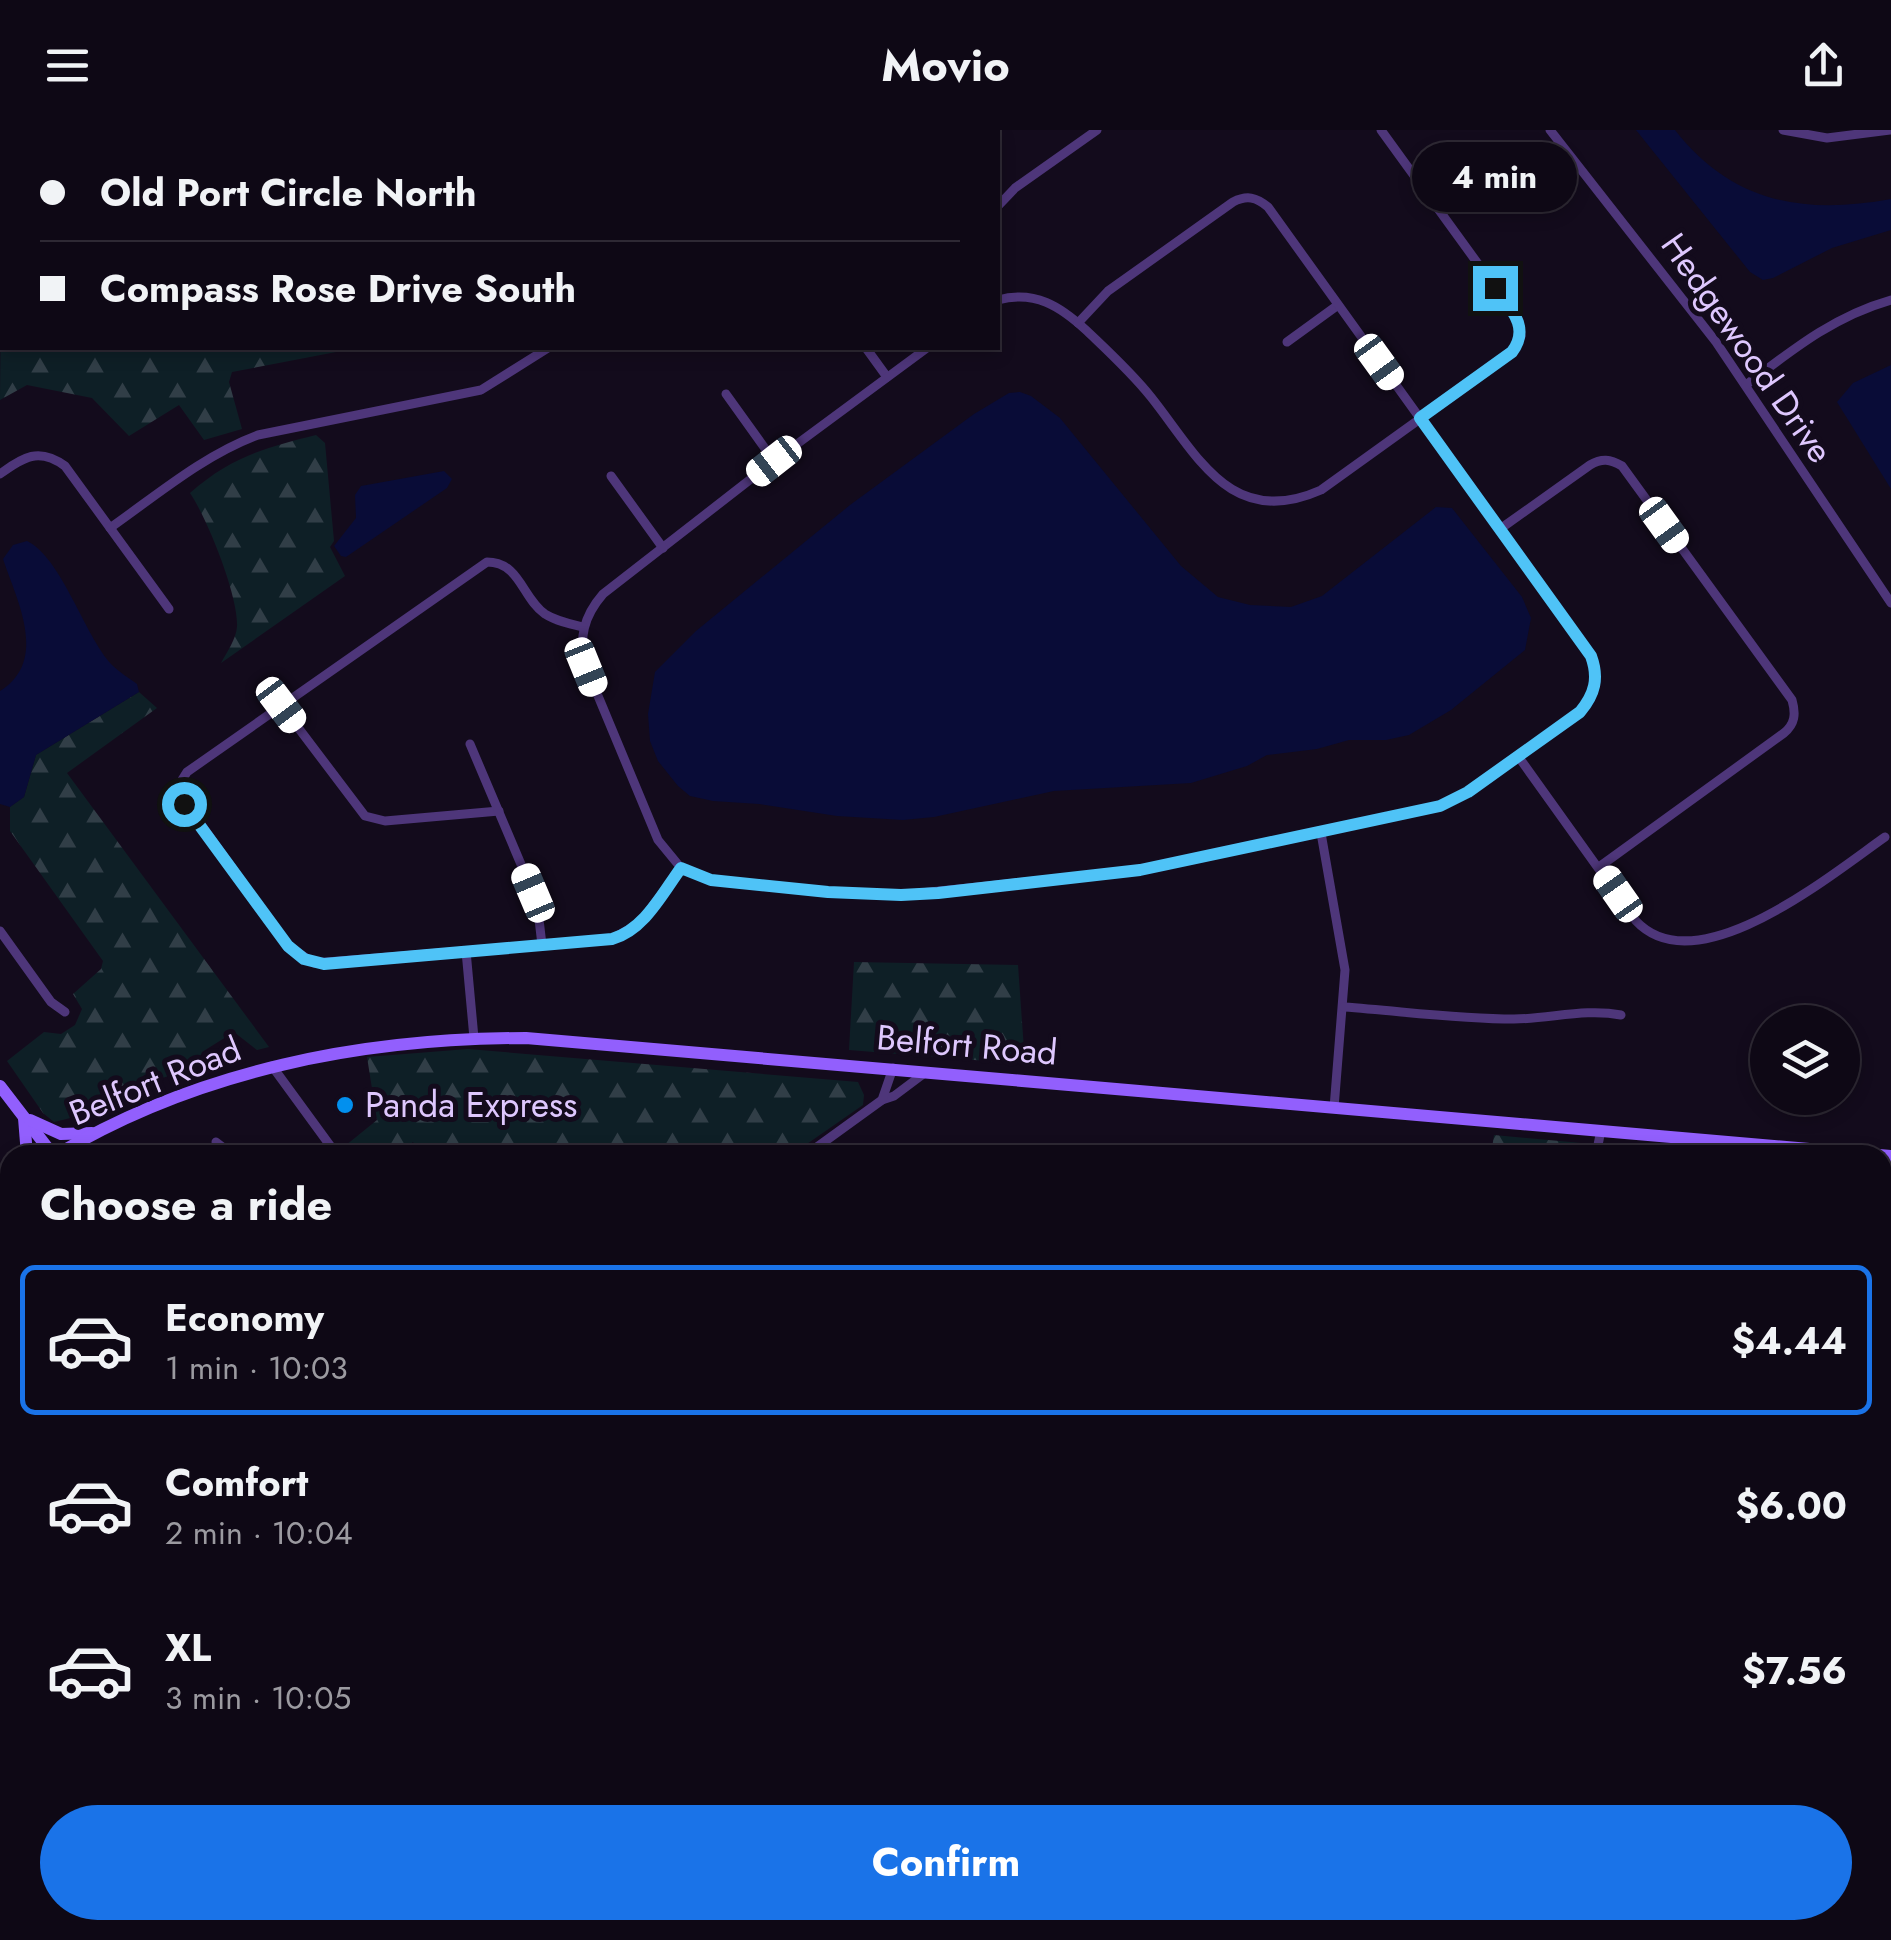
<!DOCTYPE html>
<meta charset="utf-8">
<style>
:root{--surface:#0e0815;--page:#1c1622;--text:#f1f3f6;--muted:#9b9aa0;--line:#2e2934;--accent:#1a73e8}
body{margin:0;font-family:Jost,sans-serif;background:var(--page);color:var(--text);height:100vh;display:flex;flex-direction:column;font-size:38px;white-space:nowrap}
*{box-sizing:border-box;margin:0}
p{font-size:32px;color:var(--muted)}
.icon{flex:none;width:55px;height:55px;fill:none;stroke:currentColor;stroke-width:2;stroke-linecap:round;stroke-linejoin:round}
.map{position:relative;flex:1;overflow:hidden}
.side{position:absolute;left:0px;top:1015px;width:1892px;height:795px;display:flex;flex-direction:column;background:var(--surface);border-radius:30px 30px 0 0;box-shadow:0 5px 15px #0003,0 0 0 2px var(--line)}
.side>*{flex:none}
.hud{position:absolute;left:0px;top:0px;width:1000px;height:220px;box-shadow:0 5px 15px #0003,0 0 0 2px var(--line);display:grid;align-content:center;height:220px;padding:0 40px;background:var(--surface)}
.controls{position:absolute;left:1750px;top:875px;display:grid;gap:20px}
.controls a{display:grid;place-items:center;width:110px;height:110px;border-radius:50%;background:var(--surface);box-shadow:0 5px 15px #0003,0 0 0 2px var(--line);font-size:50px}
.end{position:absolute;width:45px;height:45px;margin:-22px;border:12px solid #4fc3f7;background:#111;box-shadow:0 0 0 5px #111}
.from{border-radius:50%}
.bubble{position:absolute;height:70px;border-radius:35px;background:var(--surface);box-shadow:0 5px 15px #0003,0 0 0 2px var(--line);font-size:32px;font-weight:700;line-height:70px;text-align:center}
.car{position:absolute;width:30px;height:60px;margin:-30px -15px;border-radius:12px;box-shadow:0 0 8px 2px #0007;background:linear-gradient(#fff 24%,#345 0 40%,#fff 0 76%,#345 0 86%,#fff 0)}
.hud b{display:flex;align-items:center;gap:35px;height:95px;font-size:38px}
.hud b+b{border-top:2px solid var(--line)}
.hud i{width:25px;height:25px;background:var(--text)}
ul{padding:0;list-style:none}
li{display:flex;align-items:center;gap:30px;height:150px;margin:0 20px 15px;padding:0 20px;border:5px solid transparent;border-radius:15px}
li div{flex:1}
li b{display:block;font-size:38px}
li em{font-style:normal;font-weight:700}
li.on{border-color:var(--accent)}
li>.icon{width:90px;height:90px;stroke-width:1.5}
h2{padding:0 40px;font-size:45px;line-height:120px}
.cta{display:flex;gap:20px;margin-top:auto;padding:20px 40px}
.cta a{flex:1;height:115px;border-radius:60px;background:var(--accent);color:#fff;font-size:40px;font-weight:700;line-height:115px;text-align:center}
header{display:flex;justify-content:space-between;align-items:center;height:130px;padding:0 40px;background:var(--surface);font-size:45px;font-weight:700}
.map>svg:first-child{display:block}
.grass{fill:url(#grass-tufts)}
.forest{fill:url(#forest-firs)}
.water{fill:#090c37}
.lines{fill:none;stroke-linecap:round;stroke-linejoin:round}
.street{stroke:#4e367a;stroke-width:9}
.secondary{stroke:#925ffd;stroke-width:12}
.route{stroke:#4fc3f7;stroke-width:12}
.poi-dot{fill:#0290ee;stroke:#130b1c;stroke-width:4}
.labels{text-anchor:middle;stroke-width:10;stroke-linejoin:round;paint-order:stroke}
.street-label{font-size:35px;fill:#dec7fe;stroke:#130b1c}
.poi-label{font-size:35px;fill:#dec7fe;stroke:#130b1c;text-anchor:start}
</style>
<header><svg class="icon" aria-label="menu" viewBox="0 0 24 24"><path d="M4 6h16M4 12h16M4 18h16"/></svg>Movio<svg class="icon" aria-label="share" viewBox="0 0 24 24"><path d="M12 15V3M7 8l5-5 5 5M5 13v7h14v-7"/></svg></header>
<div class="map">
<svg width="1891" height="1810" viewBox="0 0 1891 1810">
<defs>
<pattern id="grass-tufts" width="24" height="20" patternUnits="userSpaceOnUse" patternTransform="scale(2.5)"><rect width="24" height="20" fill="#0e1f26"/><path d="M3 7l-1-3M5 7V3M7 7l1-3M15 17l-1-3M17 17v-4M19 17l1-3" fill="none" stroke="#313e47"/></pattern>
<pattern id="forest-firs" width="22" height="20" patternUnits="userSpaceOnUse" patternTransform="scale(2.5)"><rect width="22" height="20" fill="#0e1f26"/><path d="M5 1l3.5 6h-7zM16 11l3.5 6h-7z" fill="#313e47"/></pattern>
</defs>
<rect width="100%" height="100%" fill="#130b1c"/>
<g class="grass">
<path d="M909,1800H1045L1029,1810H917Z"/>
<path d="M1077,1800H1180L1186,1810H1079Z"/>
</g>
<g class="forest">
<path d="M36,0H808V2Z"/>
<path d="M2,66V218H357L232,242L229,252L242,299L204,310L179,275L129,306L92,268L27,255L0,270Z"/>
<path d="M316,305L325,313L334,411L330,417L345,446L221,533C227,522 236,509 237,497C239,467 207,388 190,363C231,327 264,318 316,305Z"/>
<path d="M139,562L157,578L67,643L269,917L257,920L234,902L202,922L196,937L147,953L95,982L54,992L43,983L7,931L44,902L61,904L75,895L82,879L73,864L101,839L103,831L10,701V677L24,667L36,625Z"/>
<path d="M854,832L1018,835L1025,934L849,920Z"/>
<path d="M468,919L858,952L864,965L863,975L791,1025H422L413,1012L396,1025H344L340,1020L377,990L367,927Z"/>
<path d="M1494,1005L1581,1013V1024L1491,1025Z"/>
</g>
<g class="water">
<path d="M1636,0H1675C1732,73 1804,85 1891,69V100L1832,118L1773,148L1763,150L1750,142Z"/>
<path d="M1891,235V359L1837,272L1853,253Z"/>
<path d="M1020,262L1031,266L1060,288L1181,436L1218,467L1250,475L1291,477L1322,466L1436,377L1452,378L1522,467L1531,488L1525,520L1451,580L1409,605L1386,610H1349L1317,619L1267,625L1247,636L1191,653L1054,661L934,687L903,690L837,686L759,674L713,671L690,666L678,656L658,631L650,611L648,584L655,542L696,501L850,375L974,284L1009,263Z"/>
<path d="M444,341L452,349L447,358L346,427L341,426L334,416L356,388L355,365L361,356Z"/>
<path d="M27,411C62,428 84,505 112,535C119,542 129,548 137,554L139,562L36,625L24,667L10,677L0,674V561C49,530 17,471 3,429L13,415Z"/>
</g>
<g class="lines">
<g class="street">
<path d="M1550,0L1716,212L1891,473"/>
<path d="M1783,0L1827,8L1890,0"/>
<path d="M998,76L1015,58L1097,0"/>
<path d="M998,170C1035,160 1060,176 1087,201C1109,222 1132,243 1151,267C1198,326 1231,400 1321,360L1513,222L1521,206L1518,189L1381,0"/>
<path d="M1287,212L1338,175"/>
<path d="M866,218L887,247"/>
<path d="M927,218L774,331L603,464C584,486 578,508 586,537L658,710L681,738L711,750L828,762L901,765L1139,740L1440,676L1469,662L1580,582C1595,564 1599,548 1591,526L1268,77C1256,67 1247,65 1233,72L1108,161L1078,193"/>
<path d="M1746,255C1792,220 1834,186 1891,170"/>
<path d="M726,264L774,331"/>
<path d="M0,344C23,327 39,317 65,336L169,479"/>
<path d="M611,346L663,418"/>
<path d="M110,398C157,365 204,325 258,305L481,260L548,218"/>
<path d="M1500,399L1590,335C1602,328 1610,329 1622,336L1792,570C1796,584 1795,594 1784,603L1599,737"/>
<path d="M583,497C570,494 556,491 545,484C522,468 520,432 487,432L187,642L182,650L180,665L288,816L314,833L612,809L640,793L681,738"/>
<path d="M281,575L365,686L385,691L499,681"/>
<path d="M470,614L537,772L542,815"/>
<path d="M1518,626L1636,791C1697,856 1832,744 1885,707"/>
<path d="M1321,703L1345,840L1334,978"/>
<path d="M0,801L51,872L65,882"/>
<path d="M466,821L474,908"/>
<path d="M1344,877C1401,881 1457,889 1514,889C1550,889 1585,878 1621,885"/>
<path d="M272,936L337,1025"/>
<path d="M882,970L894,966L926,942"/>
<path d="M216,1012L233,1025"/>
<path d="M806,1025L882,970L893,938"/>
<path d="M1596,1025L1601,1000"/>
<path d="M1882,1551L1891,1545"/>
<path d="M0,1601L10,1594"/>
<path d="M0,1608L10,1621"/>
<path d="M1882,1677L1891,1688"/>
<path d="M0,1687L10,1679"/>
<path d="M1882,1717L1891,1710"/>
<path d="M141,1800L148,1810"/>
<path d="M381,1800L382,1802"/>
<path d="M904,1800L912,1810"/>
<path d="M1291,1800L1298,1810"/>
<path d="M77,1810L90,1800"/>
<path d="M251,1810L265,1800"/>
<path d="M1269,1810L1284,1800"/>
<path d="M1598,1810L1614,1800"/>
<path d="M1755,1810L1769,1800"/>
</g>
<g class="secondary">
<path d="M0,956L53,1025"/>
<path d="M24,988L27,1025"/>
<path d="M30,990L61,1004L92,1003"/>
<path d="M56,1025C198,940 363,908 526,908L1891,1026"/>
<path d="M0,1063L10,1056"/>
<path d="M1882,1256L1891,1250"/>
<path d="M1647,1800L1655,1810"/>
</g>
</g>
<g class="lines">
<path class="route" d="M184,674L288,816L304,829L324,834L612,809C644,800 662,764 681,738L711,750L828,762L901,765L938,763L1140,740L1440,676L1468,662L1580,582C1595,564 1599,548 1591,526L1420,288L1512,222C1531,197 1510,178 1495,158"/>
</g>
<circle class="poi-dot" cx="345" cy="975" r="10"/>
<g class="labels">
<g class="street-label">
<text transform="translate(1747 218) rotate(55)" y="12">Hedgewood Drive</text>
<text transform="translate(967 915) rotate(5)" y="12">Belfort Road</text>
<text transform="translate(155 951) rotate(-22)" y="12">Belfort Road</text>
</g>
<g class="poi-label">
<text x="365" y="987">Panda Express</text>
</g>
</g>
</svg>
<div class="controls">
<a><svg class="icon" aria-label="layers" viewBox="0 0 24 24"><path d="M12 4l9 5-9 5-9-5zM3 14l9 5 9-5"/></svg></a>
</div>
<i class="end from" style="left:184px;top:674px"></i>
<i class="end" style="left:1495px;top:158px"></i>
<div class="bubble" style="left:1412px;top:12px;width:165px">4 min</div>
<i class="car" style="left:1379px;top:232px;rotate:144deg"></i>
<i class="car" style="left:774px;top:331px;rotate:232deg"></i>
<i class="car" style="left:1664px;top:395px;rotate:144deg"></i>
<i class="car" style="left:586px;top:537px;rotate:158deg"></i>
<i class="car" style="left:281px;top:575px;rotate:143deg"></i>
<i class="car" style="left:533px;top:763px;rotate:337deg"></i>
<i class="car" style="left:1618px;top:764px;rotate:325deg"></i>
<div class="hud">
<b><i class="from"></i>Old Port Circle North</b>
<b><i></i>Compass Rose Drive South</b>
</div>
<section class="side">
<h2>Choose a ride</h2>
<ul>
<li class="on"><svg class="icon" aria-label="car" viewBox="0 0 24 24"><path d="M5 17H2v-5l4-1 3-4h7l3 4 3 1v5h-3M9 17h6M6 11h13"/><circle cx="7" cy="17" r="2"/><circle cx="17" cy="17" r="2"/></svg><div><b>Economy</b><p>1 min · 10:03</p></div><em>$4.44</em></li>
<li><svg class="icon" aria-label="car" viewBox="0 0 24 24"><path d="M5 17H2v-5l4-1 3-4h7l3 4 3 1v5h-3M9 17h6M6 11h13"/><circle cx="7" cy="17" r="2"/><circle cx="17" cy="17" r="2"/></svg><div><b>Comfort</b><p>2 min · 10:04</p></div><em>$6.00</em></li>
<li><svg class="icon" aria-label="car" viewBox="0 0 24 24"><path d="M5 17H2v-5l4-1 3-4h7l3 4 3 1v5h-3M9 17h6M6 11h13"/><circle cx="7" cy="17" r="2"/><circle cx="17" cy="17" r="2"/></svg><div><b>XL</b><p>3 min · 10:05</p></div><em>$7.56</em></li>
</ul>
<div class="cta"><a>Confirm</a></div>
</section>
</div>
